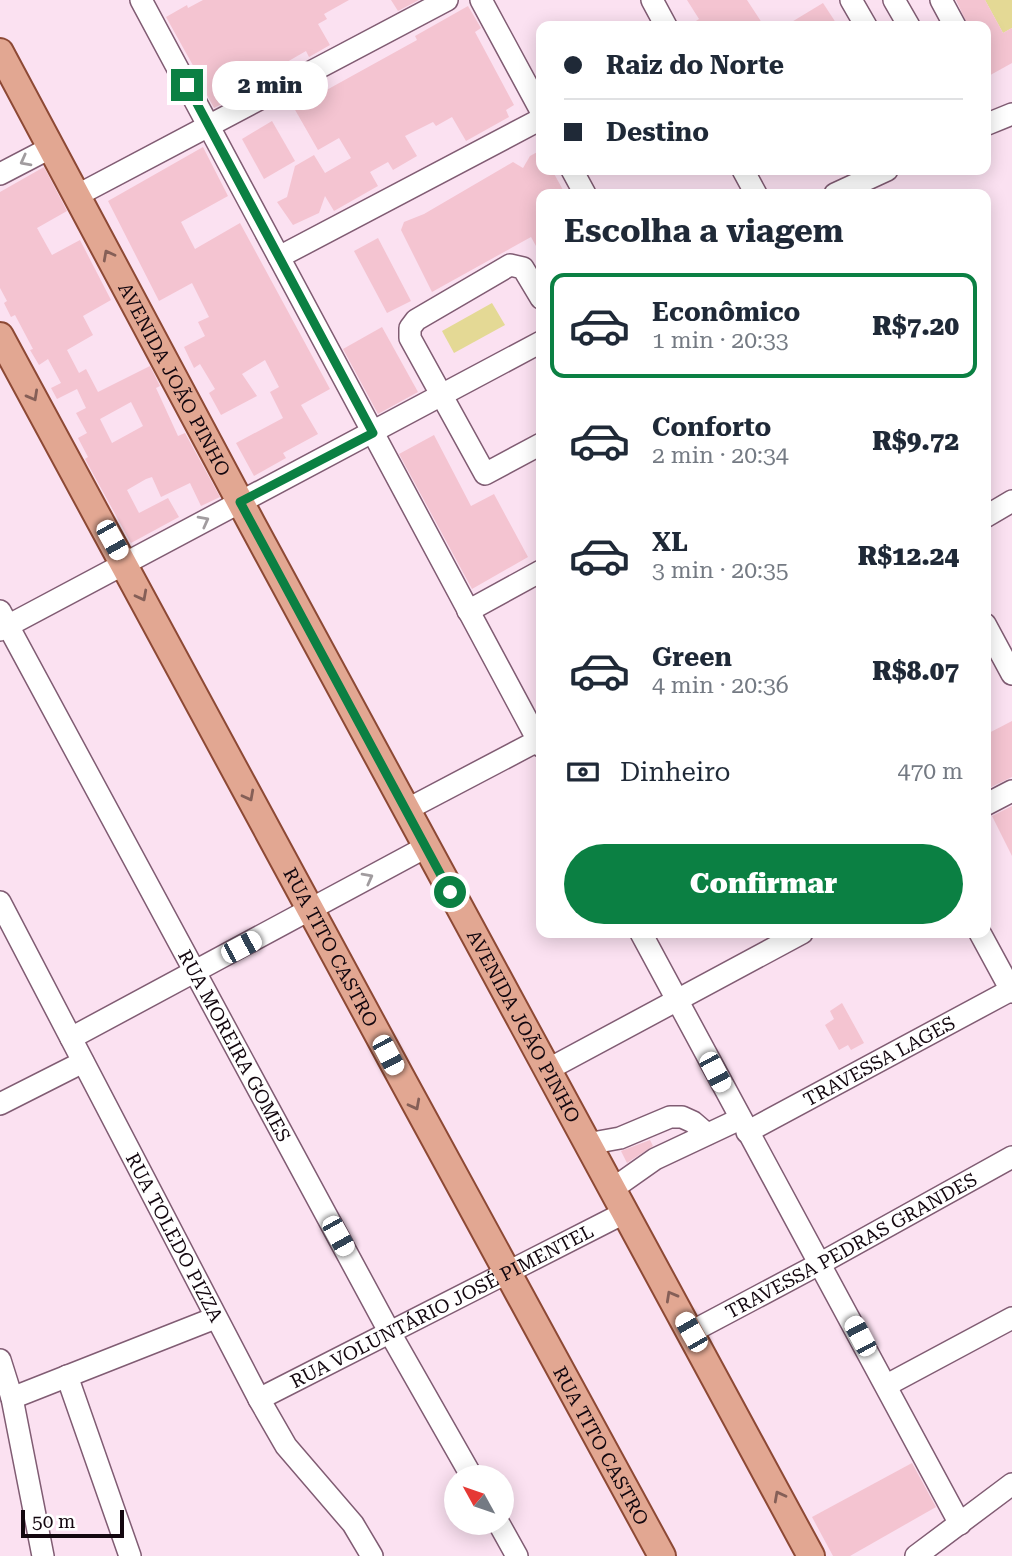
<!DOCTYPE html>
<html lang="pt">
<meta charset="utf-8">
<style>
:root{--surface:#fff;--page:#f6f6f7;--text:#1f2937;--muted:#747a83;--line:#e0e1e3;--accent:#0b8043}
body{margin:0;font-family:"Roboto Serif",serif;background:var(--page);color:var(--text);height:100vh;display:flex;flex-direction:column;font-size:26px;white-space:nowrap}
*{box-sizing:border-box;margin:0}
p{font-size:23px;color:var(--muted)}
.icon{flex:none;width:38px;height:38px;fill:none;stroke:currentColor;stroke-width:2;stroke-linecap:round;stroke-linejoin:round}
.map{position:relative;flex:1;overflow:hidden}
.side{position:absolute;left:536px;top:189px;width:455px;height:749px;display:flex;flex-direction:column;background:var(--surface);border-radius:14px;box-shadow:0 4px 18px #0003}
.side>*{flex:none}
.banner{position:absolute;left:536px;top:21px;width:455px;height:154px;border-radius:14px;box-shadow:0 4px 18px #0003;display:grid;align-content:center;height:154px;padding:0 28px;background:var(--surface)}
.needle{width:46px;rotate:310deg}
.fabs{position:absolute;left:444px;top:1465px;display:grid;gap:14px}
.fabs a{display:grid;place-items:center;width:70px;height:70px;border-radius:50%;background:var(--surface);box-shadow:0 4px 18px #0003;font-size:35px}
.scale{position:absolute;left:21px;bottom:18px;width:103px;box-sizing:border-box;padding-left:7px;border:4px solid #13070f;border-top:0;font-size:19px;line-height:24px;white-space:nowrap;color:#13070f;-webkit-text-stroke:5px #fff;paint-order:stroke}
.end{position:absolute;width:32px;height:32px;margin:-16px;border:9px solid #0b8043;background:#fff;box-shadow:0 0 0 4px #fff}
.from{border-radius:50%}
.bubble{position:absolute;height:49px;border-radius:24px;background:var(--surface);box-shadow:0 4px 18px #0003;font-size:23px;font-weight:800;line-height:49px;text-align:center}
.car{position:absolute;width:21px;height:42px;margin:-21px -10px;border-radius:9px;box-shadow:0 0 5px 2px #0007;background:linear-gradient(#fff 24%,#345 0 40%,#fff 0 76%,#345 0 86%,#fff 0)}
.banner b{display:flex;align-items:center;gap:24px;height:66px;font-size:26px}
.banner b+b{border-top:2px solid var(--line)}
.banner i{width:18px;height:18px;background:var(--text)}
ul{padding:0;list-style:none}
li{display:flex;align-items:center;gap:21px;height:105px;margin:0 14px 10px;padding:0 14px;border:4px solid transparent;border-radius:14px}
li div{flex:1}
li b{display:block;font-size:26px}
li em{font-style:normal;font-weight:800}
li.active{border-color:var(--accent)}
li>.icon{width:63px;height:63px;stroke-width:1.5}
h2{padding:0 28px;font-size:32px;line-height:84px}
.pay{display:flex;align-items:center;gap:18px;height:77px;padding:0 28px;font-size:26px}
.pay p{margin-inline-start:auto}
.button{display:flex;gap:14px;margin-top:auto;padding:14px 28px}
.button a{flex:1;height:80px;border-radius:42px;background:var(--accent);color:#fff;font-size:28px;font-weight:800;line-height:80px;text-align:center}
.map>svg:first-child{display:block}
.green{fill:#e4d995}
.building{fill:#f4c4d1;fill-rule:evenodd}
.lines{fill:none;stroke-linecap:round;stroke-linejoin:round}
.minor-casing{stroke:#805c73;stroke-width:24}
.major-casing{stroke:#8d4935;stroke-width:30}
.minor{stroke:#fff;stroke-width:21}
.major{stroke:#e2a792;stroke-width:26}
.oneway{stroke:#a19c9f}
.oneway2{stroke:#855f57}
.route{stroke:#0b8043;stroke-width:9}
.labels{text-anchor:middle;stroke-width:5;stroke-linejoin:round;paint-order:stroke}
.street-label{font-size:19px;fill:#13070f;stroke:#fff}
</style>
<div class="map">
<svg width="1012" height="1556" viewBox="0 0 1012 1556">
<rect width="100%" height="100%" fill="#fbe1f1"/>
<g class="green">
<path d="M985,0H1012V28L1003,33Z"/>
<path d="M492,303L505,325L454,353L442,331Z"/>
</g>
<g class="building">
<path d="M203,0H349L324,14L327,19L318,24L330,45L309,57L306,51L280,66L279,64L243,84L247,91L214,108L193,70L195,69L166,17L187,5L188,8Z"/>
<path d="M391,0H419L398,11Z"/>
<path d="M687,0H747L764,26H688L699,19Z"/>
<path d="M956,0H985L1003,33L1012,28V63L985,78V26H968Z"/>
<path d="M823,3L838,26H785Z"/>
<path d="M468,6L481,28L475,32L514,105L506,110L509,117L466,141L452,117L436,126L433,122L405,136L417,156L393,170L388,162L370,172L378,186L334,211L325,196L319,213L293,225L277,202L287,197L295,166L314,155L325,173L351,158L339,138L318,150L294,108L417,40L415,36Z"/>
<path d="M272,121L295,161L264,179L242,139Z"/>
<path d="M203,147L228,196L181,222L195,249L240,223L330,389L301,405L318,434L283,453L286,458L254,476L236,443L283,418L270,392L279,387L265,360L242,374L257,396L221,415L209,393L215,389L200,364L194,368L184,347L205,336L198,322L209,317L192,283L159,301L108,201Z"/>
<path d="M541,150V170H552L563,190L555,194H541V255L531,237L432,292L401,230L404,222L424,214L513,162L523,168L530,156Z"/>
<path d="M44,167L67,211L37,228L52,255L80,240L111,300L83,316L93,335L67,350L79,373L86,369L98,392L150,366L160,386L156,388L178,436L185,433L220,497L201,506L190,483L161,497L152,477L146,479L127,490L139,513L168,498L179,517L131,543L85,459L88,457L78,438L87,433L76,413L86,408L77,389L57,399L51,388L61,383L48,359L39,365L30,350L33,349L15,315L11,317L4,303L7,301L0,288V192ZM131,402L143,426L112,443L100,419Z"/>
<path d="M378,238L411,301L387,313L354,251Z"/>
<path d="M382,327L418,392L378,414L343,349Z"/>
<path d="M434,435L471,506L494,494L528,557L472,589L399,454Z"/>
<path d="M1012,721V777L985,790V735Z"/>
<path d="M1012,806V856L992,816Z"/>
<path d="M842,1003L864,1043L851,1050L848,1045L839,1050L825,1025L834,1019L830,1011Z"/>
<path d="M650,1140L653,1146L627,1163L621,1151Z"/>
<path d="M912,1463L936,1507L850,1556H833L812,1517Z"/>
</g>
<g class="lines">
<g class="minor-casing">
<g id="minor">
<path d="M141,0L541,746"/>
<path d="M481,0L541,111"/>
<path d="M652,0L666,26"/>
<path d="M851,0L866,26"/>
<path d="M894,0L909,26"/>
<path d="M941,0L955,26"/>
<path d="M985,125L1012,114"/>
<path d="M572,170L585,194"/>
<path d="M743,170L756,194"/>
<path d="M0,174L50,148"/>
<path d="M835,194L887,170"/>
<path d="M76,196L447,0"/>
<path d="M279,257L541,119"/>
<path d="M541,298L523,268L510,265L416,320L410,328V338L485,474L541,444"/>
<path d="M985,517L1012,501"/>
<path id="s1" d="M0,611L390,1333L472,1477"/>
<path d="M468,611L541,571"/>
<path d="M985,624L1012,674"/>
<path d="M0,630L541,342"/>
<path d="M985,805L1012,791"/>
<path d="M406,810L541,739"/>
<path id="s2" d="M0,902L259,1399L286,1446L353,1524L372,1556"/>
<path d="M641,933L960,1524"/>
<path d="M980,933L1012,992"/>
<path d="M71,1038L426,847"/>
<path d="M547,1070L802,933"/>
<path d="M0,1104L83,1062"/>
<path id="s3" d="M747,1132L1011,990"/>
<path d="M587,1144L620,1138L670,1117H682L693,1122L707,1134"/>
<path d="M611,1190L655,1159L740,1119"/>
<path id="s4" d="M691,1332L821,1263L1012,1157"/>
<path d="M0,1360L12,1398L43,1556"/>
<path d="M67,1376L130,1556"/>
<path d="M887,1385L1012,1318"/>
<path d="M12,1398L215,1318"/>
<path id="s5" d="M259,1399L624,1213"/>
<path d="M498,1522L517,1556"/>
<path d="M916,1556L1012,1484"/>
</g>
</g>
<g class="major-casing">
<g id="major">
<path id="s6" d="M0,52L252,524L811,1556"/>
<path id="s7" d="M0,336C223,742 438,1151 662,1556"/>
</g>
</g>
<use href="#minor" class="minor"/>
<use href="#major" class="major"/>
</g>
<defs><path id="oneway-chevron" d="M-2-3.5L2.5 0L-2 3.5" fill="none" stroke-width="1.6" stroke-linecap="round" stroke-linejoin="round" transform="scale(1.75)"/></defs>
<g class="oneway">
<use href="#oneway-chevron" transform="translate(25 161) rotate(152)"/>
<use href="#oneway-chevron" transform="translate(204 521) rotate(-28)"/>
<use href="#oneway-chevron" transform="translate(368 878) rotate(-28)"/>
</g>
<g class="oneway2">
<use href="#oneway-chevron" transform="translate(108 255) rotate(-118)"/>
<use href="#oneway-chevron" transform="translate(33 396) rotate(61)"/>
<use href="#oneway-chevron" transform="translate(142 596) rotate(62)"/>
<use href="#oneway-chevron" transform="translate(249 796) rotate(62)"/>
<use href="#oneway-chevron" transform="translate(415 1105) rotate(62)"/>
<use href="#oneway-chevron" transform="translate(671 1296) rotate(-119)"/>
<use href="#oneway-chevron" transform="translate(779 1496) rotate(-118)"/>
</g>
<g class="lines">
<path class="route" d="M187,85L373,433L240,502L450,892"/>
</g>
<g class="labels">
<g class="street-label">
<text dy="7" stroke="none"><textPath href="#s6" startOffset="371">AVENIDA JOÃO PINHO</textPath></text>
<text dy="7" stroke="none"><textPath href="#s7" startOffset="695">RUA TITO CASTRO</textPath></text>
<text dy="7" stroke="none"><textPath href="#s6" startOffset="1106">AVENIDA JOÃO PINHO</textPath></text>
<text dy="7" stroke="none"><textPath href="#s1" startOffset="494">RUA MOREIRA GOMES</textPath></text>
<text dy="7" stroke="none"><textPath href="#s3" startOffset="150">TRAVESSA LAGES</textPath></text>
<text dy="7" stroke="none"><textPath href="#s2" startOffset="378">RUA TOLEDO PIZZA</textPath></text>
<text dy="7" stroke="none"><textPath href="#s4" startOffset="182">TRAVESSA PEDRAS GRANDES</textPath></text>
<text dy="7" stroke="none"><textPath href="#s5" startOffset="205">RUA VOLUNTÁRIO JOSÉ PIMENTEL</textPath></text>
<text dy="7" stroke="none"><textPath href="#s7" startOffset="1262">RUA TITO CASTRO</textPath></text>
</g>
</g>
</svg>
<div class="fabs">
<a><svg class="needle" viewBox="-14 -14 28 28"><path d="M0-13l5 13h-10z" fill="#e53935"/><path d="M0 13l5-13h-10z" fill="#747a83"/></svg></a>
</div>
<div class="scale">50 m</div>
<i class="end from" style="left:450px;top:892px"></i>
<i class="end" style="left:187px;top:85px"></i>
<div class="bubble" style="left:212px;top:61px;width:116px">2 min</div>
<i class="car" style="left:112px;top:540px;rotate:151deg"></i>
<i class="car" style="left:241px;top:947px;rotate:62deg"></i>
<i class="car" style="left:388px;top:1055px;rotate:152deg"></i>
<i class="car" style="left:715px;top:1072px;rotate:152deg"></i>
<i class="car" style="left:338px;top:1236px;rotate:151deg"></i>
<i class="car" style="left:691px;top:1332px;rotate:330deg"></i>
<i class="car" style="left:860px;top:1336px;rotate:332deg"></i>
<div class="banner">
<b><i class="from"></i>Raiz do Norte</b>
<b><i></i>Destino</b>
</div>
<section class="side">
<h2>Escolha a viagem</h2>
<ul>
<li class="active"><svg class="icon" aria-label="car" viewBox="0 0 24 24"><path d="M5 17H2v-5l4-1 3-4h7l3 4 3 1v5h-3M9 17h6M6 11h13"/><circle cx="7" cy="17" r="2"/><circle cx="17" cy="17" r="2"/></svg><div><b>Econômico</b><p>1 min · 20:33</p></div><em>R$7.20</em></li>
<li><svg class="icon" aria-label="car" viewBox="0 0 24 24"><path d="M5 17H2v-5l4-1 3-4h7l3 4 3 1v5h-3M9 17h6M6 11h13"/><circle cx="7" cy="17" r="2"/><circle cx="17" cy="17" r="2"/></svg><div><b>Conforto</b><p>2 min · 20:34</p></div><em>R$9.72</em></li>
<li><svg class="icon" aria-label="car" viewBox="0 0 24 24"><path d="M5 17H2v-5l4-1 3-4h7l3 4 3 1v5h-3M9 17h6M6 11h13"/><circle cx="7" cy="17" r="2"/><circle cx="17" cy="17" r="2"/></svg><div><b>XL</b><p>3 min · 20:35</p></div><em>R$12.24</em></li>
<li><svg class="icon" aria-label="car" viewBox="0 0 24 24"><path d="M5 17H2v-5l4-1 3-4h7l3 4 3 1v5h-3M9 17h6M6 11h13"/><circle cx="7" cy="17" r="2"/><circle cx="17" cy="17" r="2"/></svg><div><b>Green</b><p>4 min · 20:36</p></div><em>R$8.07</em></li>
</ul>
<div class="pay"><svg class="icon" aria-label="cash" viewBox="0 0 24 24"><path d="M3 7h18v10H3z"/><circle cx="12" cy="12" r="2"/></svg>Dinheiro<p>470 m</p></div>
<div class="button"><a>Confirmar</a></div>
</section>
</div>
